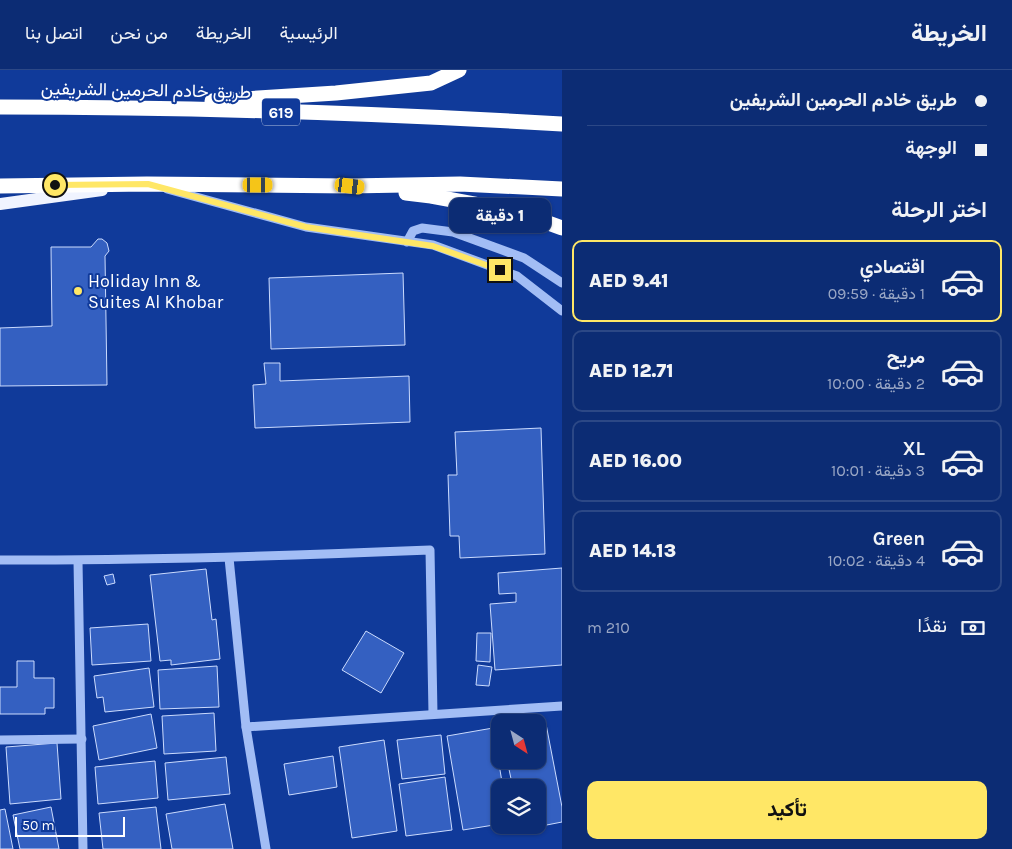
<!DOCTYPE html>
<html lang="ar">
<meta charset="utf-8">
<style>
:root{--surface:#0c2c74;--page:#153479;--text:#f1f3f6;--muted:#9aa7c5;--line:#2c4886;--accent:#ffe766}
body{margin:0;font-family:Karla,Vazirmatn,sans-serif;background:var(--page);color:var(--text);direction:rtl;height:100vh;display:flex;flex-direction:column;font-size:19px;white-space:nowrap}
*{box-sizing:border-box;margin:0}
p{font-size:16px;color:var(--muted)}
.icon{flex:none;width:28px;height:28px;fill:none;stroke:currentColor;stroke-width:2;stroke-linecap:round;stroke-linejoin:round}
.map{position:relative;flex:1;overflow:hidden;direction:ltr}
.drawer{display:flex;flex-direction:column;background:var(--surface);width:450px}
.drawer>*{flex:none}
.banner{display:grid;align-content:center;height:110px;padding:0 25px;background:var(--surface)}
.needle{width:32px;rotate:144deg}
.tools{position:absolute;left:491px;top:644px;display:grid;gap:10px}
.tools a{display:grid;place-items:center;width:55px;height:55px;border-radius:10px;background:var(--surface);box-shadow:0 1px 4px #0004,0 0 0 1px var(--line);font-size:25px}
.scale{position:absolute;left:15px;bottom:12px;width:110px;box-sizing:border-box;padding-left:5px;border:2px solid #fff;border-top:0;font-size:14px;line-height:18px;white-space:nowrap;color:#fff;-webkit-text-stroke:4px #103a9a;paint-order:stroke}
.end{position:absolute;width:22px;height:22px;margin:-11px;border:6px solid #ffe766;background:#111;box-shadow:0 0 0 2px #111}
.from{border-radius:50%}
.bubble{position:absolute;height:35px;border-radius:10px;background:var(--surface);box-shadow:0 1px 4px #0004,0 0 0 1px var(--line);font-size:16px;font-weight:800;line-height:35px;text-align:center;direction:rtl}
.car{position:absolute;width:15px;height:30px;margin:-15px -8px;border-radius:6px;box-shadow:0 0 4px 1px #0007;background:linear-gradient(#f5c518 24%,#345 0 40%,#f5c518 0 76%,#345 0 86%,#f5c518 0)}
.banner b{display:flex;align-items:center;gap:18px;height:48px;font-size:19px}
.banner b+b{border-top:1px solid var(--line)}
.banner i{width:12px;height:12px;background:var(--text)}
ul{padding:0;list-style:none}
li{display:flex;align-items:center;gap:15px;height:82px;margin:0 10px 8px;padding:0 15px;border:2px solid var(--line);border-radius:10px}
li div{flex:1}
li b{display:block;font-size:19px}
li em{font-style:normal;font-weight:800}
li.active{border-color:var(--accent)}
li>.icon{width:45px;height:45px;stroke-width:1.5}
h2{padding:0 25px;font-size:22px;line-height:60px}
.pay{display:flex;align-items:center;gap:12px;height:55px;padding:0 25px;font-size:19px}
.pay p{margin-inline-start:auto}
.action{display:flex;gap:10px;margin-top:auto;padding:10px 25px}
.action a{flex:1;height:58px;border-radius:10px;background:var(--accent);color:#111;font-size:20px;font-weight:800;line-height:58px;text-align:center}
header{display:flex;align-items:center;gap:30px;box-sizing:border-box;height:70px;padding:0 25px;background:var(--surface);border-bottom:1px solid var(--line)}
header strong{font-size:24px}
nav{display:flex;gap:28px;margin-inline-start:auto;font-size:18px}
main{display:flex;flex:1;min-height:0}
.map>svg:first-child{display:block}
.building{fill:#3460c1;stroke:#cbdbfe}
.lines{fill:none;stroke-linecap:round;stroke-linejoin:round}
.minor{stroke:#a2bdf5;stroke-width:9}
.major{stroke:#f0f4ff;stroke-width:12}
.highway{stroke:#fff;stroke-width:15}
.route{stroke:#ffe766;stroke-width:6}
.poi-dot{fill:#ffe766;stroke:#103a9a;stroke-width:2}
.labels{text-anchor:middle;stroke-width:4;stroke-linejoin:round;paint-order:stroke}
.shield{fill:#103a9a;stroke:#b7c4e1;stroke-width:1}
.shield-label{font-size:16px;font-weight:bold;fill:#fff}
.street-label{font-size:18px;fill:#fff;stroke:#103a9a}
.poi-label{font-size:18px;fill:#fff;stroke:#103a9a;text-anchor:start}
</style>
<header>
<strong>الخريطة</strong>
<nav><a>الرئيسية</a><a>الخريطة</a><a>من نحن</a><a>اتصل بنا</a></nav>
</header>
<main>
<section class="drawer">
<div class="banner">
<b><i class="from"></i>طريق خادم الحرمين الشريفين</b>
<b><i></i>الوجهة</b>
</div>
<h2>اختر الرحلة</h2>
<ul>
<li class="active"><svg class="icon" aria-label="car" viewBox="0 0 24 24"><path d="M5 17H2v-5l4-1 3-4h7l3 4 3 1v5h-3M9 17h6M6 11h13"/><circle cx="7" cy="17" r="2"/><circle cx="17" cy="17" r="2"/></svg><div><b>اقتصادي</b><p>1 دقيقة · 09:59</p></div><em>AED 9.41</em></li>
<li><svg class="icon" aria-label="car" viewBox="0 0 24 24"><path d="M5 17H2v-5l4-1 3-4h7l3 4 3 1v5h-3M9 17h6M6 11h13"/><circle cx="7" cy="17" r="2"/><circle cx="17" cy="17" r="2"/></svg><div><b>مريح</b><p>2 دقيقة · 10:00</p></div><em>AED 12.71</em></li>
<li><svg class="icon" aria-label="car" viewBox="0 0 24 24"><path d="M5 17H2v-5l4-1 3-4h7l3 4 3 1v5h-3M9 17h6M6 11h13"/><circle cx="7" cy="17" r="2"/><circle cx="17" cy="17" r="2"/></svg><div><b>XL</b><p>3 دقيقة · 10:01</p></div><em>AED 16.00</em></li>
<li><svg class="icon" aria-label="car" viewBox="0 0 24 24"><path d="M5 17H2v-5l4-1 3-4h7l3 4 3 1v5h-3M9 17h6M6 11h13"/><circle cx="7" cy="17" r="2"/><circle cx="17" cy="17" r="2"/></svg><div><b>Green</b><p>4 دقيقة · 10:02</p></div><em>AED 14.13</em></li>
</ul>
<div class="pay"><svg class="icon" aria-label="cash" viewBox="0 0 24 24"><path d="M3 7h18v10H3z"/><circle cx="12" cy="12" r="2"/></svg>نقدًا<p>210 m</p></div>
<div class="action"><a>تأكيد</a></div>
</section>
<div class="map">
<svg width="562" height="779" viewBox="0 0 562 779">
<rect width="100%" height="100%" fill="#103a9a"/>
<g class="building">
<path d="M98,169H102L107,173L109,181L105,186L107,315L0,316V258L52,256L51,177H91Z"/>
<path d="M403,203L405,275L271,279L269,208Z"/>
<path d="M264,293H280V311L409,306L410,352L255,358L253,315L266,314Z"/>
<path d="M541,358L545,484L460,488L459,466H450L448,405H457L455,362Z"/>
<path d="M562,498V595L495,600L490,534L516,532V523L499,524L498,503Z"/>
<path d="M206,499L212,550L216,549L220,589L171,595V590L160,591L150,505Z"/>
<path d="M113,504L115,513L107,515L104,506Z"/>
<path d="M148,554L151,591L92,595L90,558Z"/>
<path d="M366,561L404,583L381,623L342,600Z"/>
<path d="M477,563H491L490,592L476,591Z"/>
<path d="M17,591H34V608H54V638H45V644H0V617H17Z"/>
<path d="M478,595L492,597L489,616L476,615Z"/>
<path d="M217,596L219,637L160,639L158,600Z"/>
<path d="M149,598L154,637L105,642L103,627L97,628L94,606Z"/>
<path d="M214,643L216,681L164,684L162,646Z"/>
<path d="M151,644L157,678L99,690L93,656Z"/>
<path d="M546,654L562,737V752L521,760L520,755H538V718H513L507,690H538V655Z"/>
<path d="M493,658L503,718H500V754L463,760L447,666Z"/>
<path d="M441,665L445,704L402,709L397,670Z"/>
<path d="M384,670L397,761L352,768L339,677Z"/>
<path d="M57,673L61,729L10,734L6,677Z"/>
<path d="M333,686L337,717L289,725L284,694Z"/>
<path d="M226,687L230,724L168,730L165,693Z"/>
<path d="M155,691L158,728L98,734L95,697Z"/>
<path d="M445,707L452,760L406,766L399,714Z"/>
<path d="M225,734L233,779H172L166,744Z"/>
<path d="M51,737L59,779H20L13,745Z"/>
<path d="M156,737L161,779H103L99,743Z"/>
<path d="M5,739L13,779H0V740Z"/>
</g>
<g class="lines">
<g class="minor">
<path d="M167,119L306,157L433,175L517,206L562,241"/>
<path d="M407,172L413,161L422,158L453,162L524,188L562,213"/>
<path d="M229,488L246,657L266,779"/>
<path d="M0,490C143,491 286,486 430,480L433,644"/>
<path d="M78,491L83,779"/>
<path d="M246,657L562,636"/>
<path d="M0,670L82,669"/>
</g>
<path class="major" d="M0,134L102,120"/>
<g class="highway">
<path d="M212,31L336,23L431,13L459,0"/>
<path d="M0,37C187,37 375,43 562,54"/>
<path d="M0,116L147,114L350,116L460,114L562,119"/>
<path d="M406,123L431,126L518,142L562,158"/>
</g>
</g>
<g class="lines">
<path class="route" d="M55,115L148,114L306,157L433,176L500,200"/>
</g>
<circle class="poi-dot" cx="78" cy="221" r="5"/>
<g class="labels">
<rect class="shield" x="262" y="28.5" width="38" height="27" rx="4"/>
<g class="shield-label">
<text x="281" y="48">619</text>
</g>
<g class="street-label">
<text transform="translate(146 20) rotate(1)" y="6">طريق خادم الحرمين الشريفين</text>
</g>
<g class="poi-label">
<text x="88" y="217">Holiday Inn &amp;<tspan x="88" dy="21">Suites Al Khobar</tspan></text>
</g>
</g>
</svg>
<div class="tools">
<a><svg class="needle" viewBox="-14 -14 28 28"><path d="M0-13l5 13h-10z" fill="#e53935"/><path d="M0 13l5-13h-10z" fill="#9aa7c5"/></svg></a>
<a><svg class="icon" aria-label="layers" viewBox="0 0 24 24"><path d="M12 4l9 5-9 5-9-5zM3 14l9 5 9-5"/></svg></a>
</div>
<div class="scale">50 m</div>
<i class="end from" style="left:55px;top:115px"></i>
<i class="end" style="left:500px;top:200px"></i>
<div class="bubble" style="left:449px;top:128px;width:102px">1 دقيقة</div>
<i class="car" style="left:258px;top:115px;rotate:90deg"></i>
<i class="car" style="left:350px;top:116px;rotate:97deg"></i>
</div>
</main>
